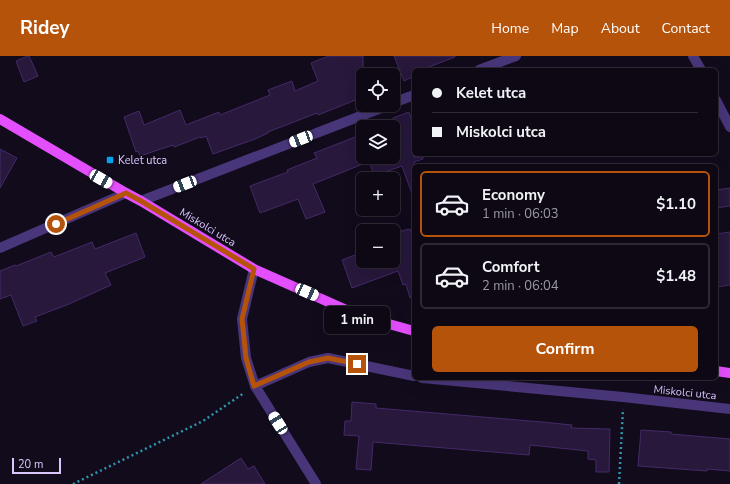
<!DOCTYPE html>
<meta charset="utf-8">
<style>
:root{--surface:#0e0815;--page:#17111e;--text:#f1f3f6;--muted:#9b9aa0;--line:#2e2934;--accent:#b45309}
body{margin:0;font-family:"Nunito Sans",sans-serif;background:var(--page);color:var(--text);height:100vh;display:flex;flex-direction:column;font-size:15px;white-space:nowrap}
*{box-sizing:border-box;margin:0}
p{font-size:13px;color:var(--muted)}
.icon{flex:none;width:22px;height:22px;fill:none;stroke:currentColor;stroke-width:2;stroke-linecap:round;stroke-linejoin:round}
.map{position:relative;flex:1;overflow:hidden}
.details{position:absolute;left:412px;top:108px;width:306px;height:216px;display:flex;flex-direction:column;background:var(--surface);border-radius:6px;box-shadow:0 4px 16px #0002,0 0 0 1px var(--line)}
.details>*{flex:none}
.banner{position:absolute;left:412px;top:12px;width:306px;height:88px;border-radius:6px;box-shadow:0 4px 16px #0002,0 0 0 1px var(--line);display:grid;align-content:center;height:88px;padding:0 20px;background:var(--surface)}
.buttons{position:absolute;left:356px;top:12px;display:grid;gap:8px}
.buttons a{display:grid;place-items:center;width:44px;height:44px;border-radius:6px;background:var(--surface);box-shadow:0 4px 16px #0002,0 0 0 1px var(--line);font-size:20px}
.scale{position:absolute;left:12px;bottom:10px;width:49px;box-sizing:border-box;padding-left:4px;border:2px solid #dac6fe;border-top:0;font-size:11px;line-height:14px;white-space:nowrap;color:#dac6fe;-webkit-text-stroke:3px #120b1c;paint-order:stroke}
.end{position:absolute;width:18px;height:18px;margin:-9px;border:5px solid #b45309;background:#fff;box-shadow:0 0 0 2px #fff}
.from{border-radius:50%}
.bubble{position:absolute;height:28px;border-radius:6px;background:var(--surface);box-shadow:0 4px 16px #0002,0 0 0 1px var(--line);font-size:13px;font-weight:700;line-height:28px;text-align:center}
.car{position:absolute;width:12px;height:24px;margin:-12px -6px;border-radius:5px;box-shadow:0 0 3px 1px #0007;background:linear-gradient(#fff 24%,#345 0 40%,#fff 0 76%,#345 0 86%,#fff 0)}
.banner b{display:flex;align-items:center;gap:14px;height:38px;font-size:15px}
.banner b+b{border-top:1px solid var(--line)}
.banner i{width:10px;height:10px;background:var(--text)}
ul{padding:7px 0 0;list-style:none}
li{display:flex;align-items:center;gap:12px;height:66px;margin:0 8px 6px;padding:0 12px;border:2px solid var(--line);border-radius:6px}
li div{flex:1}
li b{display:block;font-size:15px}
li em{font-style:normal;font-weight:700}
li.selected{border-color:var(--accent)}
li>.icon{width:36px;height:36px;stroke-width:1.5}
.primary-button{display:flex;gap:8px;margin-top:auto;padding:8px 20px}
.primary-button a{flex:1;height:46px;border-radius:6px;background:var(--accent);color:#fff;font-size:16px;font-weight:700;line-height:46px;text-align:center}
header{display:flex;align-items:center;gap:24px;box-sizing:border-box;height:56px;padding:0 20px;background:var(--accent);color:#fff}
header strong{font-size:19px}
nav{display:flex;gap:22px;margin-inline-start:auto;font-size:14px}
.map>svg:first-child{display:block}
.building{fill:#27183c;stroke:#442a68}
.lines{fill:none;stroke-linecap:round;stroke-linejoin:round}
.path{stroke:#2e96ab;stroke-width:2.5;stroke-dasharray:2 3;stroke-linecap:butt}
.minor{stroke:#49367a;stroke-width:10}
.major{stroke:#e44ffd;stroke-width:10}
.route{stroke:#b45309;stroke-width:5}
.poi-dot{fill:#03a0ee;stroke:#120b1c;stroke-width:1.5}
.labels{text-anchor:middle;stroke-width:3;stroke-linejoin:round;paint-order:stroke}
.poi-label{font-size:11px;fill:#dac6fe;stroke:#120b1c;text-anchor:start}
.street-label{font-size:11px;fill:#dac6fe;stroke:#120b1c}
</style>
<header>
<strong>Ridey</strong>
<nav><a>Home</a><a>Map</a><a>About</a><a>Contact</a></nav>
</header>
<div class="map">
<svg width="730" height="428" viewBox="0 0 730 428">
<rect width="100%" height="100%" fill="#120b1c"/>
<g class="building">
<path d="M28,0H29L38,20L24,26L16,5Z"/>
<path d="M329,0H363V41L318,59L317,57L268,76V77L255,83L213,98L206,80L201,82L200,81L174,91L173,89L140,100L138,95L136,96L124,61L139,55L144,69L180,54L186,69L219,56L220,59L270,39L268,34L292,25L295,35L318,25L311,7Z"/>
<path d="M394,0H455V1L421,14H414V20L404,25Z"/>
<path d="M409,56L414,71V101H423V103L414,106V138H412L402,110L374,120L368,101H399L393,85V62Z"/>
<path d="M363,78V108L313,128L325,156L306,163L298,143L260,157L250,130L288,116L287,114L317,102L314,97Z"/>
<path d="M0,93L17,102L0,132Z"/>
<path d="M730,132V150L716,152V134Z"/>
<path d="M410,173L414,186V241L410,242L406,228L403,229L398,215L352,232L342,204L363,196V205H400L393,177Z"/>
<path d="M730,176V229L716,231V178Z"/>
<path d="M136,177L145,201L105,217L111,229L69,248L35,261L37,265L23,270L11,239L0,243V215L15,209L16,210L51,196L54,201L92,186L95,193Z"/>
<path d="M352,346L376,348V352L542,366L572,369L571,372L610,373L609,416H596V404L588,403V395L530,389L529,399L373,386L371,414L356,413L359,380L344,379L345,365H351Z"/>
<path d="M641,374L671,376V378L730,383V415L707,413V415L638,410Z"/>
<path d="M241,402L248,413L254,410L265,428H201Z"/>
</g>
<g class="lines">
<g class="path">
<path d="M73,428L203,365L244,337"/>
<path d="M619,428L623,353"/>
</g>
<g class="minor">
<path d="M693,0L701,14"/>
<path d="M479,14L516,0"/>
<path d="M716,44L730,71"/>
<path d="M393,47L414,39"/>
<path d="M141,145L389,49"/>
<path d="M0,192L126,137"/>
<path d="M254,213L242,263L246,302L255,330L316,428"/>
<path d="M422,322L623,341L730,353"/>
<path d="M255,330L309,306L328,302L414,320"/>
</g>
<g class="major">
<path d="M0,63L126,137L141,145L254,213L360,260L414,275"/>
<path d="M716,315L730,317"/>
</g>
</g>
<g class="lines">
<path class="route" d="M56,168L126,137L141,145L254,213L242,263L246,302L254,330L309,306L328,302L357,308"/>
</g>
<rect class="poi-dot" x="106" y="100" width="8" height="8" rx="2"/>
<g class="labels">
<g class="poi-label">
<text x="118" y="108">Kelet utca</text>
</g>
<g class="street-label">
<text transform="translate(208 171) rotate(31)" y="4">Miskolci utca</text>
<text transform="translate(685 336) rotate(6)" y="4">Miskolci utca</text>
</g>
</g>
</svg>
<div class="buttons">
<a><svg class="icon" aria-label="locate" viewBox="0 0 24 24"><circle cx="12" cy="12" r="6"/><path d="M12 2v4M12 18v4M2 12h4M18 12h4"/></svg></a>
<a><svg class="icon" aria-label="layers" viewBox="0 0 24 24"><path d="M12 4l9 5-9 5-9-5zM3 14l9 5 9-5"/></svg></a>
<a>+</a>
<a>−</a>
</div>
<div class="scale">20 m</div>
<i class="end from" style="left:56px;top:168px"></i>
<i class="end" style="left:357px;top:308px"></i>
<div class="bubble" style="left:324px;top:250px;width:66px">1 min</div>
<i class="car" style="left:301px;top:83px;rotate:249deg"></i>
<i class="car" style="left:101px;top:123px;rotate:120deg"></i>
<i class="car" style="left:185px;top:128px;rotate:249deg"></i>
<i class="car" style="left:307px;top:236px;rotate:114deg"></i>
<i class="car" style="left:278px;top:367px;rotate:328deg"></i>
<div class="banner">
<b><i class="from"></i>Kelet utca</b>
<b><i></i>Miskolci utca</b>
</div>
<section class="details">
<ul>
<li class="selected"><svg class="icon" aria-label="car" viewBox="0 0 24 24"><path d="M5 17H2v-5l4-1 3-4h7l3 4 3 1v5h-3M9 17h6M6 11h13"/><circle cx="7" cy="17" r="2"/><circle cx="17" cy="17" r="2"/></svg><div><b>Economy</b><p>1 min · 06:03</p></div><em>$1.10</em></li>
<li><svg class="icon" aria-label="car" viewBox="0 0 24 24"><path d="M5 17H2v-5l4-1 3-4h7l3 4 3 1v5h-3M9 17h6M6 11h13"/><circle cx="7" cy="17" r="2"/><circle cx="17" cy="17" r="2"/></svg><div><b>Comfort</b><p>2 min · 06:04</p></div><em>$1.48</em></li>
</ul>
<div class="primary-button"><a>Confirm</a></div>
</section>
</div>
